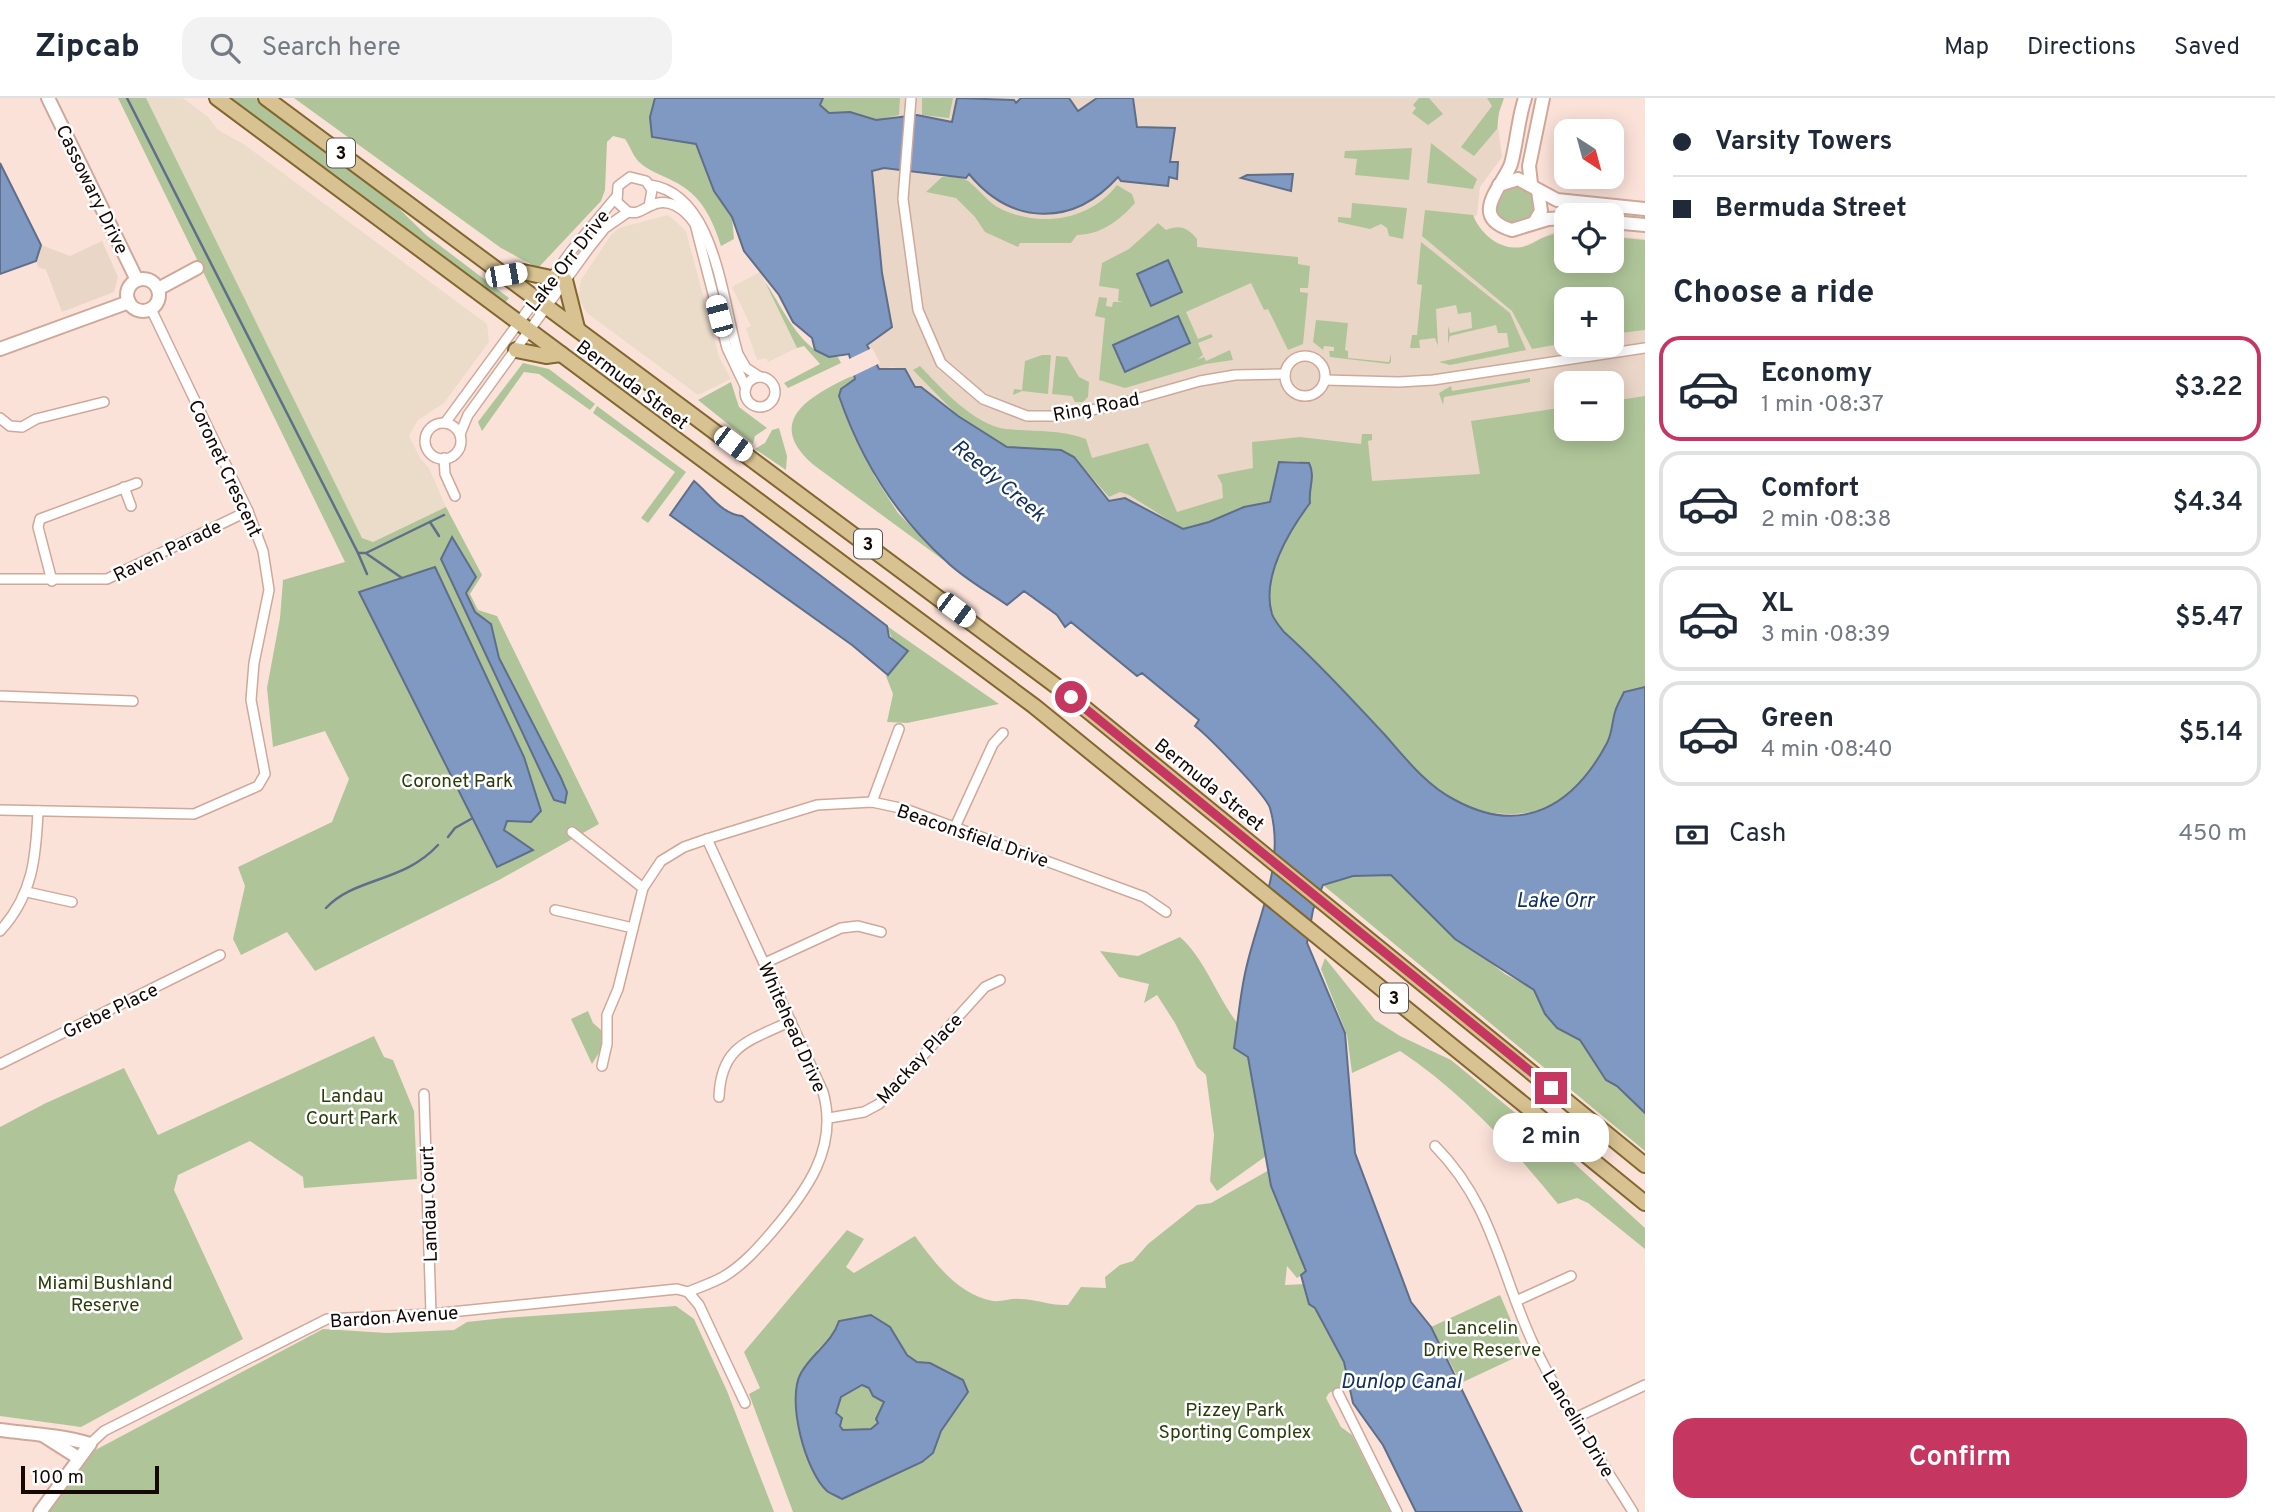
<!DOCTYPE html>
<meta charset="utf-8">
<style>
:root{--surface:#fff;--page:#f2f2f3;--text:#1f2937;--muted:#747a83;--line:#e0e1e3;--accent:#c53760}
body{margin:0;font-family:Overpass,sans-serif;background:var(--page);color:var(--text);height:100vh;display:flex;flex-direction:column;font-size:26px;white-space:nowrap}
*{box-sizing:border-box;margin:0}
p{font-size:23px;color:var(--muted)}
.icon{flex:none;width:38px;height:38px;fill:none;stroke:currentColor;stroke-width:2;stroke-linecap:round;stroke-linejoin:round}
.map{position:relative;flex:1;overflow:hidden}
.sheet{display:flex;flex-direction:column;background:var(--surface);width:630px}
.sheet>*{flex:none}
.guide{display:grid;align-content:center;height:154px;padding:0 28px;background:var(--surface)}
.needle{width:46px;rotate:144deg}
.buttons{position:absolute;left:1554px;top:21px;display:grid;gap:14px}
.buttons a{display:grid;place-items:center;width:70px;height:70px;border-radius:14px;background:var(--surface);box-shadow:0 4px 18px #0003;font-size:35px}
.scale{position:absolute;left:21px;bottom:18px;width:138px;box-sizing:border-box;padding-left:7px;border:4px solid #140804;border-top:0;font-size:19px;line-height:24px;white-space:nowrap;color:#140804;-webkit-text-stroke:5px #fff;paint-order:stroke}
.end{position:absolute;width:32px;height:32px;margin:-16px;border:9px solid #c53760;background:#fff;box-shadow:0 0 0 4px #fff}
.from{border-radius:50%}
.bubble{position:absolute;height:49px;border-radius:21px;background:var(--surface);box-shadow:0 4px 18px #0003;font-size:23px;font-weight:600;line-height:49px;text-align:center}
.car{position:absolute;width:21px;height:42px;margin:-21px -10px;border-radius:9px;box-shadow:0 0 5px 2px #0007;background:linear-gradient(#fff 24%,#345 0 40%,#fff 0 76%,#345 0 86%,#fff 0)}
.guide b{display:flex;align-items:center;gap:24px;height:66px;font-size:26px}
.guide b+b{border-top:2px solid var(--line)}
.guide i{width:18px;height:18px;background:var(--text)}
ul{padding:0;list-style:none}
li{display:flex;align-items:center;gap:21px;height:105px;margin:0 14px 10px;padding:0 14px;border:4px solid var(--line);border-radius:21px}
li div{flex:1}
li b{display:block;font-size:26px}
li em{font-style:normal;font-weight:600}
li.selected{border-color:var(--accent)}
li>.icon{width:63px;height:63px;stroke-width:1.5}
h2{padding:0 28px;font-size:32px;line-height:84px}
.pay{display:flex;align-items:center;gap:18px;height:77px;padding:0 28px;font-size:26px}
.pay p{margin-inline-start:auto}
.action{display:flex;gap:14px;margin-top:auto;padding:14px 28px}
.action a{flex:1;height:80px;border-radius:21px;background:var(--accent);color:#fff;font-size:28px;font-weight:600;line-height:80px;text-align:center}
header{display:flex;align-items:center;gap:42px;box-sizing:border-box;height:98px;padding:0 35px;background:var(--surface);border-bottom:2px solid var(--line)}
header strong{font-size:33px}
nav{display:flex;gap:38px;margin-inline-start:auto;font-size:24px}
.search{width:490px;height:63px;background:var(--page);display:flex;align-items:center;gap:18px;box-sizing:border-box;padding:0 24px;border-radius:21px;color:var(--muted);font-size:26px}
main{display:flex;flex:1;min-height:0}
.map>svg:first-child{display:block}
.commercial{fill:#eadcc9}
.education{fill:#ead6c7;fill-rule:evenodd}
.green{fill:#afc599;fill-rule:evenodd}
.water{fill:#7f99c2;stroke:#5f6e89;stroke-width:2;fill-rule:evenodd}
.pier{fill:#fbe2d9}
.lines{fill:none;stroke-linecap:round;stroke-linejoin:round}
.stream{stroke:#5f6e89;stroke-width:2.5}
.street-casing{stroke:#cfa89a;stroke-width:12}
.secondary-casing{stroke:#cfa89a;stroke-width:16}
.primary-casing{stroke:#826630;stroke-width:18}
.street{stroke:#fff;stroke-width:9}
.secondary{stroke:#fff;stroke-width:12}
.primary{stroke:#d8c291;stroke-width:14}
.route{stroke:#c53760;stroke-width:9}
.labels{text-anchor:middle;stroke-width:5;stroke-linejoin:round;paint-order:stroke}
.shield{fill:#fff;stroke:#5a524f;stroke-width:2}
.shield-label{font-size:18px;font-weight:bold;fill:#140804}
.street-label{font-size:19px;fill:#140804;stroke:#fff}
.park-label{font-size:19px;fill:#283d0a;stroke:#fff}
.water-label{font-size:21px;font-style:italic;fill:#102f62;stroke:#fff}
</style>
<header>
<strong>Zipcab</strong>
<div class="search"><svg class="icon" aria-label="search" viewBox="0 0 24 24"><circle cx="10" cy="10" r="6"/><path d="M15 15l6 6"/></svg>Search here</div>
<nav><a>Map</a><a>Directions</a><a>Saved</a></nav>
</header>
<main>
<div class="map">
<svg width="1645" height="1414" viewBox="0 0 1645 1414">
<rect width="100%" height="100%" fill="#fbe2d9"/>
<g class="commercial">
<path d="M145,0H183L208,19L218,32L242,45L487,226L489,244L444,305L418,322L409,338L420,360L429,370L446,409L373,444L362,440Z"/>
<path d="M668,117L686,133L719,259L731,281L698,297L587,215L578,200L581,182L611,137L619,130Z"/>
<path d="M760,174L797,250L768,264L766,260L757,262L746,230L751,228L732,189Z"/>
</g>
<g class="education">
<path d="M823,0H1504L1497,21L1502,59L1480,89L1477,117L1473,119L1487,141L1506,149L1520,150L1552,135H1566V163H1612V138L1645,141V589L1624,595L1615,614L1290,432L1209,424L1183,431L1125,400L1109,403L1074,359L1007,349L958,318L921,289H915L911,279L894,269L879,271L867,247L892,229L882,175L872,73ZM1566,201H1612V247H1566ZM1566,285H1612V331H1566Z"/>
<path d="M102,143L118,179L114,194L62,214L46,172L38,169L36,163L41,147L70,158Z"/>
</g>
<g class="green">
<path d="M118,0H146L362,440L373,444L446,409L482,477L470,496L478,512L497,518L599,726L499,782L315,873L287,834L241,857L233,841L245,788L238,769L332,724L349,681L325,633L273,649L267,590L280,520L283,482L345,464Z"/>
<path d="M229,0H256L380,92L426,137L509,200L505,205L500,203Z"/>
<path d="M294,0H655L650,19L696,46L714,93L732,119L734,141L721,148C712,120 701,96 673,83C662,77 649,73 639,64C633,58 630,48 625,41L613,38L607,44L605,92L601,103L538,170L501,150Z"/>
<path d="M823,0H900L899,17L876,22L850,14L829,15L820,7Z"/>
<path d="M922,0H953L949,20L922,17Z"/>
<path d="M1419,0H1429L1443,16L1428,27L1412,15L1416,10L1413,7Z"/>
<path d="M1487,0H1504L1499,14L1497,31L1474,58L1461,49L1492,8Z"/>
<path d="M1431,45L1477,81L1473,91L1427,85Z"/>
<path d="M1412,50L1409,82L1355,77L1357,61L1344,60L1345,53Z"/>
<path d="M942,79C949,79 962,78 968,83C980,92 987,104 1001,111C1038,129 1089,124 1117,87L1132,96L1135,105C1119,123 1100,137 1077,137L1071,145H1020L1018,149L985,134L975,119L956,100L926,94Z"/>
<circle cx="1516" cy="107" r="20"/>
<path d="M1352,105L1407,110L1403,141L1389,138L1387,130L1381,126L1370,131L1338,124V119L1351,120Z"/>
<path d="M1425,112L1473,117C1481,138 1506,158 1531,146C1544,139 1551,135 1566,135V163H1612V139L1645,142V232L1612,236V201H1566V245L1532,251L1512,213L1422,138Z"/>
<path d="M1158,125L1166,132C1180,126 1188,130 1197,141V149L1298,159V166L1310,168L1308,190H1300V194L1308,195L1303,246L1288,252L1268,211L1264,212L1251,185L1186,214L1198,241L1211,236L1213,239L1198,245L1203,257L1197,262L1204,259L1206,263L1230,252L1233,262L1206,266L1125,290L1099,282L1105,220L1095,218L1099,199L1107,200L1106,208L1112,209L1113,204H1123L1118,203L1119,191L1099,188L1102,165L1129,151Z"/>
<path d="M1421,144L1510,215L1526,252L1450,267L1439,264L1509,249L1507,235H1498L1496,227L1450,238L1448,246V228L1450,235L1472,230L1471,214L1458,216L1456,207L1436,211L1438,248L1435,240L1419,242L1420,250H1410L1412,237H1417L1422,187L1417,186Z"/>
<path d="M765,184C783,209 803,260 838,259L841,265L788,290L784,285L820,266L804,248L797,250Z"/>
<path d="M1316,222L1348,225L1345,252L1348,253V260L1389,264L1391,256V264L1389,266L1330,259L1329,253H1334V249L1324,248L1323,252L1313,244Z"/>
<path d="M1042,257H1051L1048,296L1022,293L1013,297L1014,291L1022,292L1025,263Z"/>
<path d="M1056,258L1067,259L1079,279L1089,284L1088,299L1083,304H1075L1072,298L1052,296Z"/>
<path d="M523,265L549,271L595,306L590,312L539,276L524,274L482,333L478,324Z"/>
<path d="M920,268C941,290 974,327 1006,331C1035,334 1058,331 1086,341L1092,360L1148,345L1177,414L1223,400L1222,386L1217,377L1253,370L1252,344L1300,339L1361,346L1362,336H1372V342L1368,343L1372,383L1480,376L1471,323L1566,309V331H1612V303L1645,298V589L1624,595C1617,610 1615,624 1609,640C1605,653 1593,669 1584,681C1554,721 1498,725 1454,702C1427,688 1405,660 1385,637C1352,602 1320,566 1284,534C1280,529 1274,522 1272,516C1261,479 1289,433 1310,405L1308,393L1312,383L1299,363H1283L1270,404L1244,409L1209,424L1183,431L1129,397L1120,394L1109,399L1074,359L1061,352L1007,349L958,318L913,272Z"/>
<path d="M854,277L855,281L841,291L839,298L875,379L898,415L946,464L815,368C760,322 814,296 854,277Z"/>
<path d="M1530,280V284L1444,299L1443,307L1439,295L1451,288L1452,293Z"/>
<path d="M731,284L739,309L767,330L755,338L753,346L698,302Z"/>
<path d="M597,308L686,374L648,425L641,420L675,374L593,315Z"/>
<path d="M779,330L787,358L786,372L755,351L765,345L772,332Z"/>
<path d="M887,528L999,606L907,625L887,624L893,596L886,578L901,563Z"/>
<path d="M1391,777L1437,823L1505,876L1535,892L1545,916L1557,930L1580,942L1606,982L1617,988L1645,1015V1053L1323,787L1353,778Z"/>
<path d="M1180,839C1205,861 1217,899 1238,926L1235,950L1248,959L1266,1058L1217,1093L1210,1083L1214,1037L1206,977L1197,969L1175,925L1157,897L1144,905L1149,886L1119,879L1100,853L1138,858Z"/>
<path d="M1325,860L1375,922L1400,938L1451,962L1552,1045L1645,1130V1151L1588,1105L1577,1100L1558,1106C1512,1049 1462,994 1400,953L1352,975L1347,937L1321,871Z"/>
<path d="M588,913L593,925L601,932L602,950L592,966L571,921Z"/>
<path d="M374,938L384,959L393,962L414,1013L417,1081L304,1090L303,1079L250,1043L178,1077L174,1092L243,1241L81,1329L0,1318V1029L46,1005L124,970L158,1037Z"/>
<path d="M1269,1072L1271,1088L1306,1174L1297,1180L1287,1168L1285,1187L1305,1186L1309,1206L1315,1210L1344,1264L1348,1286L1329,1295L1326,1300L1341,1329L1352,1337L1391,1414H793L749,1296L760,1290L744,1254L847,1132L864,1141L846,1169L854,1175L915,1138C934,1164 958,1197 993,1203C1002,1204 1011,1200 1020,1201C1036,1201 1051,1208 1068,1207L1081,1189L1106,1190L1105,1179L1120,1167L1133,1163L1148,1146L1197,1107L1211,1105ZM890,1229L907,1257L917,1264L930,1265L968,1294L941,1334L933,1354L922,1364L842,1401L809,1362L798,1328L796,1302L818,1251L835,1237Z"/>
<path d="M1500,1197L1525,1255L1461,1285L1431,1229Z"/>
<path d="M676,1208L694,1221L727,1293L774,1414H49L86,1357L323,1231L387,1235L454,1232L467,1224L504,1220Z"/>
<path d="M862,1287L869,1290L884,1304L878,1325L870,1332H843L836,1315L841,1299Z"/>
</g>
<g class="water">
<path d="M655,0H823L820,7L829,15L850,14L876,22L917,17L952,24L957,0L1014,2L1016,5L1021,0H1069L1078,13L1097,0H1133L1137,29L1175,30L1170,64H1178L1177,81L1169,79L1168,88L1121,83L1118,79C1073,129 1012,128 969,76L966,80L884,70L872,73L882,175L892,229L867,247L879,271H905L915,289H921L958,318L1007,349L1061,352L1074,359L1109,403L1125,400L1183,431L1209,424L1244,409L1270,404L1279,364L1309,365C1316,378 1308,391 1310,405C1289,433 1261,479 1272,516C1274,522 1280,529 1284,534C1320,566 1352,602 1385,637C1405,660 1427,688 1455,702C1523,739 1574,707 1607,645C1612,636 1612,624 1615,614C1617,607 1621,601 1624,594L1645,589V1015L1617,988L1606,982L1580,942L1557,930L1545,916L1534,892L1455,841L1391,777L1353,778L1323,787L1313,812L1307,845L1345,935L1355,1055L1411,1204L1431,1229L1522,1414H1416L1383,1347L1353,1305L1344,1264L1315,1210L1309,1206L1301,1177L1306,1173L1271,1088L1248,959L1234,950C1238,924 1240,896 1246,871C1258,817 1286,766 1270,710C1266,697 1208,638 1195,628L1199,622L1142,575L1137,578L1071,524L1065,529L1057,517L1024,493L1007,507C987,493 963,480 946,463C896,418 861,362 839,298L841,291L855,281L849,256L829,259L815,252L812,240L793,224L779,197L744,153L732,119L714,93L696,46L652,39L650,19Z"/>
<path d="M0,65L41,147L36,163L0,176Z"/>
<path d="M1293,76L1291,93L1241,80L1247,77Z"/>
<path d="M1168,162L1182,194L1151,208L1137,176Z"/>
<path d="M1178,218L1190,245L1125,274L1113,247Z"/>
<path d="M694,383C709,395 721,416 742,418L887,528L889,539L908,553L888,577L852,547L670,417Z"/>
<path d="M452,439L476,479L466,495L475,514L491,526L499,560L561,680L567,694L565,705L554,702L441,461Z"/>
<path d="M435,469L524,659L541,713L531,724L507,723L504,732L533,752L497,769L359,494Z"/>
<path d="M871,1217L890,1229L907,1257L917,1264L930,1265L963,1282L968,1294L941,1333L933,1355L922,1364L842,1401C837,1398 831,1396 827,1393C805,1373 786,1301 801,1275C812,1255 832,1245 839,1223ZM862,1287L869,1290L873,1298L884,1304L876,1321L878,1325L871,1331L843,1332L840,1328L842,1320L836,1315L841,1299Z"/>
</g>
<path class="pier" d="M872,250L880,265L851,279L847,262Z"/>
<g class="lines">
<g class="stream">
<path d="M127,0L358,455H366L444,417"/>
<path d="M430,424L439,438"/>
<path d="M358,455L367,476"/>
<path d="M367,456L402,480"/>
<path d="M448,739L455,730L471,721"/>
<path d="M326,810C355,779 403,785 438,747"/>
</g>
<g class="street-casing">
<g id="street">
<path d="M911,0L903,101L918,212L941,265L983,301L1027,318H1056L1108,309L1200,283L1235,277L1285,276"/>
<path d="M650,87C716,96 722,204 738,256L746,270L760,279"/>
<path d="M649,108L652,92L646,83L630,79L618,88L617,104L628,114C639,116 641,112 650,108C668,98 685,111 695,126L727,250L746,290"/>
<circle cx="1305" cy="278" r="20"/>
<circle cx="760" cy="294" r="15"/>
<path d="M1325,282L1399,284L1433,282L1645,250"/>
<path d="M0,320L10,328L22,329L36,321L104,304"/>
<path d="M445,325L572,152L616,99"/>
<circle cx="443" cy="343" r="18"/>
<path d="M460,336L468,317L589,150L605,130L628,114"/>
<path d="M444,360L445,376L455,398"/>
<path d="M124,389L131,408"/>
<path d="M0,481H107L248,413"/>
<path d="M52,483L38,429L40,421L137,385"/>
<path d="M0,598L133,603"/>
<path d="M872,704L899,631"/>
<path d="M0,712L194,716L258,688L265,676L251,602L254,565L269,492L263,453L248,413L151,211"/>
<path d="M955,729L993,646L1003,635"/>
<path d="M572,734L643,790"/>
<path d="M27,794L72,804"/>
<path d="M555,812L633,830"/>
<path d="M0,833C33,797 36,759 38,713"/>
<path d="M765,865L841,830L858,828L881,834"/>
<path d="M0,966L220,857"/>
<path d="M602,968L607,946V917L618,891L643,790L661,763L684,749L707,741L817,707L872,704L905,711L1144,799L1166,814"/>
<path d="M424,996L431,1216"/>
<path d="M719,999C721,947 749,943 791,923"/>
<path d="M829,1020L864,1014L879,1006L985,889L1000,882"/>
<path d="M1435,1048C1493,1107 1499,1171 1532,1243C1560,1304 1598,1357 1633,1414"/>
<path d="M688,1194C700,1189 712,1185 723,1179C742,1168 757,1151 771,1135C806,1094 839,1050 823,994L707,741"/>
<path d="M1516,1203L1571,1178"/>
<path d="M1338,1295L1397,1414"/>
<path d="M1573,1321L1645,1287"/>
<path d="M90,1346L104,1333L327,1221L431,1216L677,1191L688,1194L699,1207L745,1305"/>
</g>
</g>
<g class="secondary-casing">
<g id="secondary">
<path d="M48,0L137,182"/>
<path d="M1525,0C1518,21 1517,44 1511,66C1503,88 1467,119 1512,132L1548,121L1566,120"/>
<path d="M1531,86L1529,68L1543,0"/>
<path d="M1499,87L1518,81L1557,102L1645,111"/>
<path d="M1612,124L1645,127"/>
<path d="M1534,125L1541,113L1538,93"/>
<circle cx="143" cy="197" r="16"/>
<path d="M158,191L197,170"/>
<path d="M0,251L129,204"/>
<path d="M0,1332C31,1336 60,1337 90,1346L40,1414"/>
<path d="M44,1338L77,1359"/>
</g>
</g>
<g class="primary-casing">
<g id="primary">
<path d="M217,0L1034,608L1645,1105"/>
<path d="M266,0L1071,599L1645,1067"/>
<path d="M506,177L523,174L551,180"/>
<path d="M565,182L577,230"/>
<path d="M516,252L546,258L561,256"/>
</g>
</g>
<use href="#street" class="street"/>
<use href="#secondary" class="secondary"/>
<use href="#primary" class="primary"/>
</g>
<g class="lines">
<path class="route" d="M1071,599L1551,990"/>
</g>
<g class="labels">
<g class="shield">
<rect x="327" y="40.5" width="28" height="29" rx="5"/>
<rect x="854" y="431.5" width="28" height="29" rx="5"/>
<rect x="1380" y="885.5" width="28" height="29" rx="5"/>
</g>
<g class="shield-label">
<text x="341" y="61">3</text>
<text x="868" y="452">3</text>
<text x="1394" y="906">3</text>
</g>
<g class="street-label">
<text transform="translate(93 91) rotate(64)" y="7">Cassowary Drive</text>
<text transform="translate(567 162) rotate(-52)" y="7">Lake Orr Drive</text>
<text transform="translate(633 286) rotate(37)" y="7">Bermuda Street</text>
<text transform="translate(1096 308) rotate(-11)" y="7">Ring Road</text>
<text transform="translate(226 370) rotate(65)" y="7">Coronet Crescent</text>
<text transform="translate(167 452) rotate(-26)" y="7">Raven Parade</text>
<text transform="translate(1210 686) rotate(39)" y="7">Bermuda Street</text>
<text transform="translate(973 737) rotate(19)" y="7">Beaconsfield Drive</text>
<text transform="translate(110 912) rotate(-26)" y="7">Grebe Place</text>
<text transform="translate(793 929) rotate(66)" y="7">Whitehead Drive</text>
<text transform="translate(919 960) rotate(-47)" y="7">Mackay Place</text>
<text transform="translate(428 1106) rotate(-92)" y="7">Landau Court</text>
<text transform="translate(394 1218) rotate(-4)" y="7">Bardon Avenue</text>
<text transform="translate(1579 1325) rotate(59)" y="7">Lancelin Drive</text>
</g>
<g class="park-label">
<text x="457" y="689">Coronet Park</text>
<text x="352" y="1004">Landau<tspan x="352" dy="22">Court Park</tspan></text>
<text x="105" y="1191">Miami Bushland<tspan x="105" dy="22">Reserve</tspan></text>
<text x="1482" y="1236">Lancelin<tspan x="1482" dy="22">Drive Reserve</tspan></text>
<text x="1235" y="1318">Pizzey Park<tspan x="1235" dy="22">Sporting Complex</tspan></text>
</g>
<g class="water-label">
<text transform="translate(999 382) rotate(40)" y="7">Reedy Creek</text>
<text x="1555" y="809">Lake Orr</text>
<text x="1401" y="1290">Dunlop Canal</text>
</g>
</g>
</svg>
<div class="buttons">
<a><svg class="needle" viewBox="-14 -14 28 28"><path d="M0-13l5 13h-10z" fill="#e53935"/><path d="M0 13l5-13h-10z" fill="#747a83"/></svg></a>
<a><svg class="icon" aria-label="locate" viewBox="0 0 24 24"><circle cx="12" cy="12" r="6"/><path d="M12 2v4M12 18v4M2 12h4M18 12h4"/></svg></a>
<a>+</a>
<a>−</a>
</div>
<div class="scale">100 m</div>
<i class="end from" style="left:1071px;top:599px"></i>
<i class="end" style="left:1551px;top:990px"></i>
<div class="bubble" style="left:1493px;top:1015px;width:116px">2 min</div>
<i class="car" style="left:506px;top:177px;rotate:80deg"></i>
<i class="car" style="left:719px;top:218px;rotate:345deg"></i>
<i class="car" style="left:733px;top:346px;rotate:127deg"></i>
<i class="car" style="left:956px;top:512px;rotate:127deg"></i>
</div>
<section class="sheet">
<div class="guide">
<b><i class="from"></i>Varsity Towers</b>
<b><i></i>Bermuda Street</b>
</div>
<h2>Choose a ride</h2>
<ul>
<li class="selected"><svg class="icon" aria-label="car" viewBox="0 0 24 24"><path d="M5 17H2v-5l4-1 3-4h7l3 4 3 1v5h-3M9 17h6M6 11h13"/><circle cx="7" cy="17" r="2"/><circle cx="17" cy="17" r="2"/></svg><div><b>Economy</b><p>1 min · 08:37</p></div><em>$3.22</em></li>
<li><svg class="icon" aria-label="car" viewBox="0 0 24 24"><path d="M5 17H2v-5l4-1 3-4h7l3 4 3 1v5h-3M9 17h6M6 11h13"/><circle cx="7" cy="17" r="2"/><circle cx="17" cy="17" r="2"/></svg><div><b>Comfort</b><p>2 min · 08:38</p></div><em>$4.34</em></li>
<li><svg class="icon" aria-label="car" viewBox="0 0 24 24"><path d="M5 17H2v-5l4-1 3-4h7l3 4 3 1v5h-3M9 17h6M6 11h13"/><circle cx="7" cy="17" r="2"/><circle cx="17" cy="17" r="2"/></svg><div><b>XL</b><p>3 min · 08:39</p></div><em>$5.47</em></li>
<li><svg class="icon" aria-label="car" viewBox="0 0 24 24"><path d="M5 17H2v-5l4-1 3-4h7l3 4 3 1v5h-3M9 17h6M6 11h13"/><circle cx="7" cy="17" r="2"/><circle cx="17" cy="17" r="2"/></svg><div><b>Green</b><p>4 min · 08:40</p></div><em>$5.14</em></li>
</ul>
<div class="pay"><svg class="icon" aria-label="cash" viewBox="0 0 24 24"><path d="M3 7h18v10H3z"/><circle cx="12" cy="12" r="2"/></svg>Cash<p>450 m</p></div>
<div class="action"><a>Confirm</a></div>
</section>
</main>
